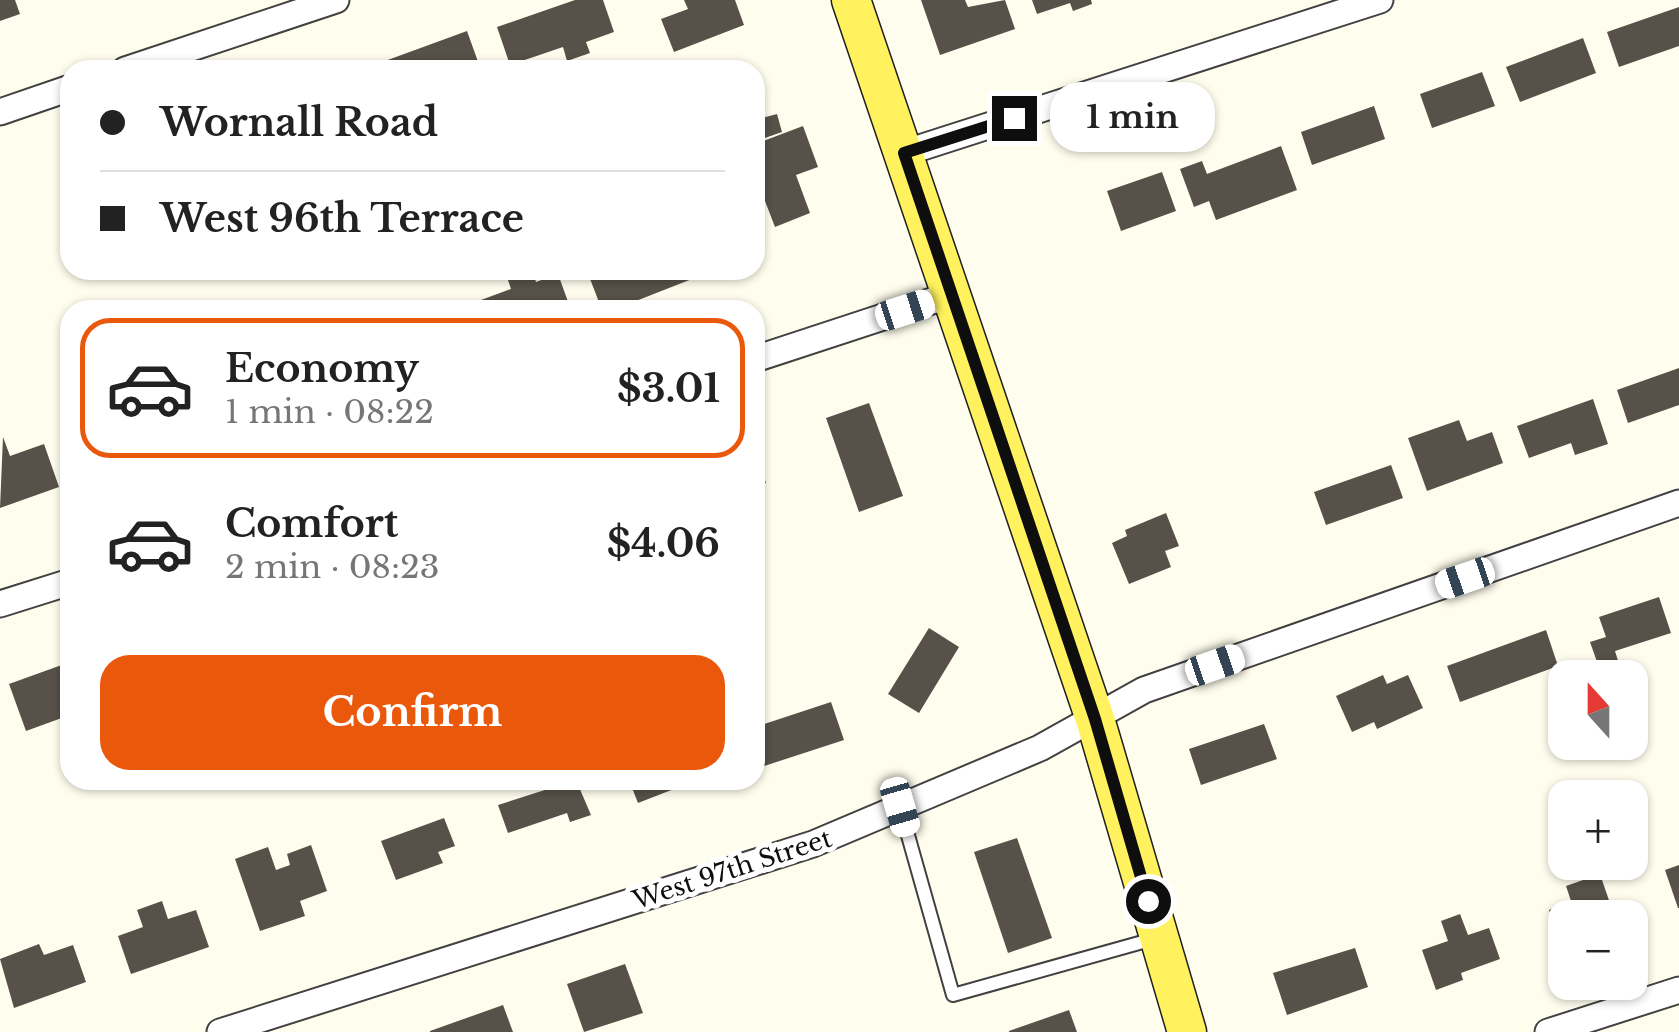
<!DOCTYPE html>
<meta charset="utf-8">
<style>
:root{--surface:#fff;--page:#f6f6f6;--text:#222;--muted:#767676;--line:#e0e0e0;--accent:#ea580c}
body{margin:0;font-family:"Libre Baskerville",serif;background:var(--page);color:var(--text);height:100vh;display:flex;flex-direction:column;font-size:38px;white-space:nowrap}
*{box-sizing:border-box;margin:0}
p{font-size:32px;color:var(--muted)}
.icon{flex:none;width:55px;height:55px;fill:none;stroke:currentColor;stroke-width:2;stroke-linecap:round;stroke-linejoin:round}
.map{position:relative;flex:1;overflow:hidden}
.drawer{position:absolute;left:60px;top:300px;width:705px;height:490px;display:flex;flex-direction:column;background:var(--surface);border-radius:30px;box-shadow:0 2px 8px #0004}
.drawer>*{flex:none}
.top-card{position:absolute;left:60px;top:60px;width:705px;height:220px;border-radius:30px;box-shadow:0 2px 8px #0004;display:grid;align-content:center;height:220px;padding:0 40px;background:var(--surface)}
.needle{width:65px;rotate:339deg}
.controls{position:absolute;left:1548px;top:660px;display:grid;gap:20px}
.controls a{display:grid;place-items:center;width:100px;height:100px;border-radius:20px;background:var(--surface);box-shadow:0 2px 8px #0004;font-size:50px}
.end{position:absolute;width:45px;height:45px;margin:-22px;border:12px solid #0e0e0e;background:#fff;box-shadow:0 0 0 5px #fff}
.from{border-radius:50%}
.bubble{position:absolute;height:70px;border-radius:30px;background:var(--surface);box-shadow:0 2px 8px #0004;font-size:32px;font-weight:700;line-height:70px;text-align:center}
.car{position:absolute;width:30px;height:60px;margin:-30px -15px;border-radius:12px;box-shadow:0 0 8px 2px #0007;background:linear-gradient(#fff 24%,#345 0 40%,#fff 0 76%,#345 0 86%,#fff 0)}
.top-card b{display:flex;align-items:center;gap:35px;height:95px;font-size:38px}
.top-card b+b{border-top:2px solid var(--line)}
.top-card i{width:25px;height:25px;background:var(--text)}
ul{padding:18px 0 0;list-style:none}
li{display:flex;align-items:center;gap:30px;height:140px;margin:0 20px 15px;padding:0 20px;border:5px solid transparent;border-radius:30px}
li div{flex:1}
li b{display:block;font-size:38px}
li em{font-style:normal;font-weight:700}
li.on{border-color:var(--accent)}
li>.icon{width:90px;height:90px;stroke-width:1.5}
.primary-button{display:flex;gap:20px;margin-top:auto;padding:20px 40px}
.primary-button a{flex:1;height:115px;border-radius:30px;background:var(--accent);color:#fff;font-size:40px;font-weight:700;line-height:115px;text-align:center}
.map>svg:first-child{display:block}
.building{fill:#575149}
.lines{fill:none;stroke-linecap:round;stroke-linejoin:round}
.service-casing{stroke:#414141;stroke-width:16}
.minor-casing{stroke:#414141;stroke-width:29}
.primary-casing{stroke:#1f1f1f;stroke-width:41}
.service{stroke:#fff;stroke-width:12}
.minor{stroke:#fff;stroke-width:25}
.primary{stroke:#fff25e;stroke-width:38}
.route{stroke:#0e0e0e;stroke-width:12}
.labels{text-anchor:middle;stroke-width:10;stroke-linejoin:round;paint-order:stroke}
.street-label{font-size:25px;fill:#0e0e0e;stroke:#fff}
</style>
<div class="map">
<svg width="1679" height="1032" viewBox="0 0 1679 1032">
<rect width="100%" height="100%" fill="#fffeee"/>
<g class="building">
<path d="M0,0H15L20,14L0,21Z"/>
<path d="M575,0H603L614,32L586,42L590,53L567,61L563,47L510,65L497,27Z"/>
<path d="M684,0H735L744,25L674,52L661,19L688,9Z"/>
<path d="M921,0H965L968,7L1005,0L1015,29L940,55Z"/>
<path d="M1032,0H1091L1092,4L1073,11L1070,3L1037,14Z"/>
<path d="M1679,7V46L1619,67L1607,32Z"/>
<path d="M467,31L481,70H376L374,65Z"/>
<path d="M1583,38L1596,73L1520,102L1506,67Z"/>
<path d="M1482,72L1495,106L1432,128L1420,94Z"/>
<path d="M1374,106L1385,139L1312,165L1301,132Z"/>
<path d="M777,114L782,132L759,140L755,120Z"/>
<path d="M803,126L818,167L796,175L810,213L775,227L755,175V144Z"/>
<path d="M1281,146L1297,190L1216,220L1209,201L1194,207L1180,169L1202,161L1207,174Z"/>
<path d="M1162,172L1176,211L1121,231L1107,191Z"/>
<path d="M518,270H532L536,282L558,274L571,310H454L511,289L506,274Z"/>
<path d="M695,270L697,277L613,310H602L587,271Z"/>
<path d="M1679,368V405L1628,423L1617,390Z"/>
<path d="M1593,399L1608,444L1575,455L1571,443L1529,458L1517,426Z"/>
<path d="M869,403L903,496L859,512L826,418Z"/>
<path d="M1459,420L1467,441L1492,432L1503,463L1427,491L1408,438Z"/>
<path d="M3,437L10,456L44,444L59,487L0,508Z"/>
<path d="M755,454L766,483L755,486Z"/>
<path d="M1391,465L1403,498L1326,525L1314,492Z"/>
<path d="M1166,513L1179,546L1165,551L1171,567L1129,584L1112,543L1127,536L1125,530Z"/>
<path d="M1659,597L1671,633L1615,651L1620,667L1601,673L1590,642L1606,637L1599,617Z"/>
<path d="M929,628L959,647L919,713L888,694Z"/>
<path d="M1546,630L1558,666L1460,702L1447,666Z"/>
<path d="M70,662V715L26,731L9,684Z"/>
<path d="M1383,675L1387,684L1408,675L1423,708L1377,729L1374,722L1352,732L1336,696Z"/>
<path d="M831,702L844,740L755,769V727Z"/>
<path d="M1264,724L1277,759L1201,785L1189,749Z"/>
<path d="M576,780L591,815L570,822L567,813L508,833L498,805Z"/>
<path d="M629,780H697L638,803Z"/>
<path d="M444,818L455,846L438,852L443,863L396,880L381,841Z"/>
<path d="M1017,838L1052,938L1008,953L974,852Z"/>
<path d="M311,845L327,891L300,901L305,916L260,931L235,859L268,847L276,870L290,865L287,854Z"/>
<path d="M1679,865V908H1678L1665,870Z"/>
<path d="M1600,874L1615,918H1565V937L1559,939L1549,910L1571,901L1566,886Z"/>
<path d="M162,901L168,919L196,910L209,947L131,974L118,936L143,927L137,910Z"/>
<path d="M1460,914L1468,935L1489,928L1500,959L1461,973L1463,980L1436,990L1422,950L1448,941L1441,921Z"/>
<path d="M39,944L44,955L73,945L86,982L14,1008L0,959Z"/>
<path d="M1355,948L1368,987L1287,1015L1273,973Z"/>
<path d="M625,964L643,1013L584,1032L567,984Z"/>
<path d="M503,1005L513,1032H430V1031Z"/>
<path d="M1069,1010L1077,1032H1009V1031Z"/>
</g>
<g class="lines">
<g class="service-casing">
<path id="service" d="M900,807L953,995L1157,938"/>
</g>
<g class="minor-casing">
<g id="minor">
<path d="M125,70L336,0"/>
<path d="M0,112L70,88"/>
<path d="M904,153L1380,0"/>
<path d="M755,359L950,295"/>
<path d="M0,604L70,582"/>
<path d="M220,1032L813,844L1040,748L1144,690L1679,503"/>
<path d="M1548,1032L1679,990"/>
</g>
</g>
<g class="primary-casing">
<path id="primary" d="M851,0L1095,719L1187,1032"/>
</g>
<use href="#service" class="service"/>
<use href="#minor" class="minor"/>
<use href="#primary" class="primary"/>
</g>
<g class="lines">
<path class="route" d="M1014,118L904,153L1095,719L1148,901"/>
</g>
<g class="labels">
<g class="street-label">
<text transform="translate(732 869) rotate(-18)" y="9">West 97th Street</text>
</g>
</g>
</svg>
<div class="controls">
<a><svg class="needle" viewBox="-14 -14 28 28"><path d="M0-13l5 13h-10z" fill="#e53935"/><path d="M0 13l5-13h-10z" fill="#767676"/></svg></a>
<a>+</a>
<a>−</a>
</div>
<i class="end from" style="left:1148px;top:901px"></i>
<i class="end" style="left:1014px;top:118px"></i>
<div class="bubble" style="left:1050px;top:82px;width:165px">1 min</div>
<i class="car" style="left:905px;top:310px;rotate:72deg"></i>
<i class="car" style="left:1465px;top:578px;rotate:251deg"></i>
<i class="car" style="left:1215px;top:665px;rotate:71deg"></i>
<i class="car" style="left:900px;top:807px;rotate:164deg"></i>
<div class="top-card">
<b><i class="from"></i>Wornall Road</b>
<b><i></i>West 96th Terrace</b>
</div>
<section class="drawer">
<ul>
<li class="on"><svg class="icon" aria-label="car" viewBox="0 0 24 24"><path d="M5 17H2v-5l4-1 3-4h7l3 4 3 1v5h-3M9 17h6M6 11h13"/><circle cx="7" cy="17" r="2"/><circle cx="17" cy="17" r="2"/></svg><div><b>Economy</b><p>1 min · 08:22</p></div><em>$3.01</em></li>
<li><svg class="icon" aria-label="car" viewBox="0 0 24 24"><path d="M5 17H2v-5l4-1 3-4h7l3 4 3 1v5h-3M9 17h6M6 11h13"/><circle cx="7" cy="17" r="2"/><circle cx="17" cy="17" r="2"/></svg><div><b>Comfort</b><p>2 min · 08:23</p></div><em>$4.06</em></li>
</ul>
<div class="primary-button"><a>Confirm</a></div>
</section>
</div>
